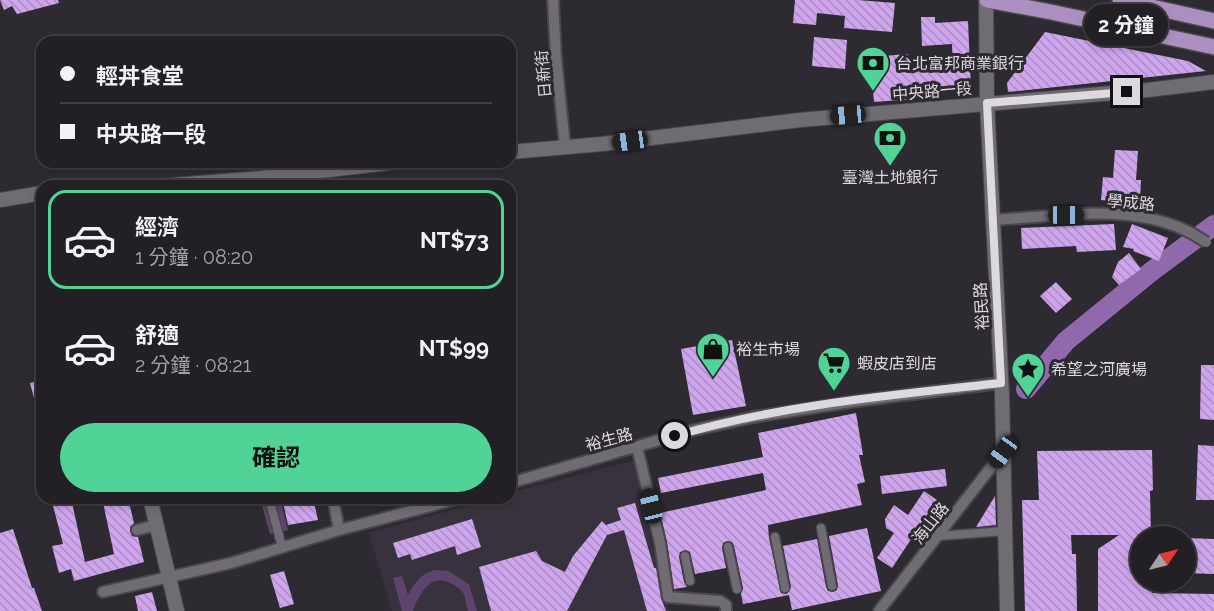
<!DOCTYPE html>
<html lang="zh-TW">
<meta charset="utf-8">
<style>
:root{--surface:#222025;--page:#2e2d32;--text:#f1f3f6;--muted:#a2a3a7;--line:#3f3e42;--accent:#51d397}
body{margin:0;font-family:Raleway,"Noto Sans TC",sans-serif;background:var(--page);color:var(--text);height:100vh;display:flex;flex-direction:column;font-size:22px;white-space:nowrap}
*{box-sizing:border-box;margin:0}
p{font-size:20px;color:var(--muted)}
.icon{flex:none;width:33px;height:33px;fill:none;stroke:currentColor;stroke-width:2;stroke-linecap:round;stroke-linejoin:round}
.map{position:relative;flex:1;overflow:hidden}
.side{position:absolute;left:36px;top:180px;width:480px;height:324px;display:flex;flex-direction:column;background:var(--surface);border-radius:18px;box-shadow:0 3px 9px #0003,0 0 0 2px var(--line)}
.side>*{flex:none}
.top-card{position:absolute;left:36px;top:36px;width:480px;height:132px;border-radius:18px;box-shadow:0 3px 9px #0003,0 0 0 2px var(--line);display:grid;align-content:center;height:132px;padding:0 24px;background:var(--surface)}
.needle{width:39px;rotate:55deg}
.tools{position:absolute;left:1130px;top:526px;display:grid;gap:12px}
.tools a{display:grid;place-items:center;width:66px;height:66px;border-radius:50%;background:var(--surface);box-shadow:0 3px 9px #0003,0 0 0 2px var(--line);font-size:30px}
.end{position:absolute;width:27px;height:27px;margin:-14px;border:8px solid #dddadf;background:#111;box-shadow:0 0 0 3px #111}
.from{border-radius:50%}
.bubble{position:absolute;height:42px;border-radius:21px;background:var(--surface);box-shadow:0 3px 9px #0003,0 0 0 2px var(--line);font-size:20px;font-weight:700;line-height:42px;text-align:center}
.car{position:absolute;width:18px;height:36px;margin:-18px -9px;border-radius:8px;box-shadow:0 0 4px 2px #0007;background:linear-gradient(#222 24%,#8ab4d8 0 40%,#222 0 76%,#8ab4d8 0 86%,#222 0)}
.top-card b{display:flex;align-items:center;gap:21px;height:57px;font-size:22px}
.top-card b+b{border-top:2px solid var(--line)}
.top-card i{width:15px;height:15px;background:var(--text)}
ul{padding:10px 0 0;list-style:none}
li{display:flex;align-items:center;gap:18px;height:99px;margin:0 12px 9px;padding:0 12px;border:3px solid transparent;border-radius:18px}
li div{flex:1}
li b{display:block;font-size:22px}
li em{font-style:normal;font-weight:700}
li.on{border-color:var(--accent)}
li>.icon{width:54px;height:54px;stroke-width:1.5}
.primary-button{display:flex;gap:12px;margin-top:auto;padding:12px 24px}
.primary-button a{flex:1;height:69px;border-radius:36px;background:var(--accent);color:#111;font-size:24px;font-weight:700;line-height:69px;text-align:center}
.map>svg:first-child{display:block}
.built{fill:#38323e}
.grass{fill:url(#grass-tufts)}
.pitch{fill:#5c446e}
.lines{fill:none;stroke-linecap:round;stroke-linejoin:round}
.river{stroke:#9068ac;stroke-width:20}
.building{fill:url(#building-back-hatch)}
.pedestrian-casing{stroke:#4a474c;stroke-width:11}
.minor-casing{stroke:#4a474c;stroke-width:14}
.tertiary-casing{stroke:#4a474c;stroke-width:16}
.primary-casing{stroke:#4a474c;stroke-width:18}
.pedestrian{stroke:#706c73;stroke-width:8}
.minor{stroke:#706c73;stroke-width:10}
.tertiary{stroke:#706c73;stroke-width:14}
.primary{stroke:#ac8fc1;stroke-width:15}
.minor-bridge-casing{stroke:#4a474c;stroke-width:14;stroke-linecap:butt}
.minor-bridge{stroke:#706c73;stroke-width:10}
.route{stroke:#dddadf;stroke-width:8}
.labels{text-anchor:middle;stroke-width:6;stroke-linejoin:round;paint-order:stroke}
.poi-label{font-size:16px;fill:#dddadf;stroke:#2e2a31;text-anchor:start}
.street-label{font-size:16px;fill:#dddadf;stroke:#2e2a31}
</style>
<div class="map">
<svg width="1214" height="611" viewBox="0 0 1214 611">
<defs>
<pattern id="grass-tufts" width="24" height="20" patternUnits="userSpaceOnUse" patternTransform="scale(1.5)"><rect width="24" height="20" fill="#5c446e"/><path d="M3 7l-1-3M5 7V3M7 7l1-3M15 17l-1-3M17 17v-4M19 17l1-3" fill="none" stroke="#735e82"/></pattern>
<pattern id="building-back-hatch" width="6" height="6" patternUnits="userSpaceOnUse" patternTransform="scale(1.5)"><rect width="6" height="6" fill="#cea5ed"/><path d="M-1 5l2 2M0 0l6 6M5-1l2 2" fill="none" stroke="#ab8cc2"/></pattern>
</defs>
<rect width="100%" height="100%" fill="#2e2a31"/>
<path class="built" d="M632,461L635,464L651,542L669,611H392L369,533L494,498H510V493Z"/>
<path class="grass" d="M260,498H280L288,530L270,534Z"/>
<path class="pitch" d="M435,570L448,571L469,584L477,611H468C466,605 466,598 463,593C461,589 456,586 452,584C431,571 419,594 413,611H402L393,578L402,576L408,595C415,583 421,573 435,570Z"/>
<g class="lines">
<path class="river" d="M1026,389L1066,341L1152,271L1214,225"/>
</g>
<g class="building">
<path d="M0,0H58L59,3L17,14L12,6L4,10Z"/>
<path d="M795,0H858L895,3L892,32L844,28L845,16L817,13L816,25L793,23Z"/>
<path d="M921,17H935V23L968,21L971,89L940,90V97L874,102L870,57L908,54L910,71L953,69L952,44L922,46Z"/>
<path d="M1045,32L1188,61L1206,71L1008,92L1007,83Z"/>
<path d="M814,37L847,40L845,69L812,66Z"/>
<path d="M1115,150L1138,151L1136,180H1141L1140,200L1136,204L1101,200L1103,177L1113,178Z"/>
<path d="M1114,224L1116,250L1077,252L1076,246L1022,249L1021,228Z"/>
<path d="M1132,224L1168,238L1159,261L1133,251L1134,249L1123,247Z"/>
<path d="M1129,253L1141,269L1119,285L1112,277L1118,262Z"/>
<path d="M1056,282L1072,299L1056,313L1040,296Z"/>
<path d="M732,340L746,406L693,415L681,349Z"/>
<path d="M1201,365H1214V420L1200,419Z"/>
<path d="M42,380V417H39L30,383Z"/>
<path d="M856,413L863,455H859L865,482L857,484L862,505L768,525L769,538L781,593L787,594L791,587L783,546L817,539L826,587L828,591L833,592L837,590L838,585L829,536L867,528L881,591L792,610L789,595L743,604L741,594L743,588L734,546L732,542L727,541L723,543L722,548L726,568L695,574L690,552L686,550L680,552L679,557L684,582L687,587L674,589L667,542L660,513L766,490L763,473L661,493L658,478L763,457L758,433Z"/>
<path d="M1198,445L1214,446V500H1196Z"/>
<path d="M1152,450L1153,490L1150,491L1151,535H1140V582H1151L1152,593L1214,594V611H1098V549L1119,535H1071L1072,554H1076L1077,611H1025L1022,500H1039L1037,451Z"/>
<path d="M945,469L947,486L882,494L880,476Z"/>
<path d="M924,491L937,500L892,568L877,558L894,533L886,528L885,519L894,505L908,515Z"/>
<path d="M995,496L996,525L976,527Z"/>
<path d="M51,498H71L85,562L114,554L102,498H128L134,523L130,527V531L132,536L138,537L144,562L74,581L71,569L59,573L52,546L63,544Z"/>
<path d="M282,498H313L318,520L288,525Z"/>
<path d="M635,503L654,568H656L661,598L666,611H647L624,530L607,535L567,611H491L479,567L536,551L542,561L565,572L573,556L602,521L606,525L621,520L617,508Z"/>
<path d="M472,519L481,547L457,555L455,546L412,560L410,554L398,558L393,543Z"/>
<path d="M13,529L32,588H34L42,611H0V533Z"/>
<path d="M1185,538L1214,539V574L1185,573Z"/>
<path d="M284,571L294,604L280,608L270,575Z"/>
<path d="M152,592L157,611H138L135,596Z"/>
</g>
<g class="lines">
<g class="pedestrian-casing">
<g id="pedestrian">
<path d="M269,498L282,547"/>
<path d="M821,528L832,586"/>
<path d="M938,536L1005,531"/>
<path d="M775,537L785,588"/>
<path d="M728,547L737,589"/>
<path d="M685,556L690,581"/>
</g>
</g>
<g class="minor-casing">
<g id="minor">
<path d="M553,0L556,58L565,146"/>
<path d="M992,220C1058,217 1132,201 1193,234"/>
<path d="M637,447L660,543L668,597L720,601L726,605V611"/>
<path d="M510,483L694,430L754,417L857,401L1001,383"/>
<path d="M333,498L339,530"/>
<path d="M137,530L156,525"/>
<path d="M103,592L231,563L339,530L461,498"/>
<path d="M879,611L1003,452"/>
</g>
</g>
<g class="tertiary-casing">
<g id="tertiary">
<path d="M986,0L987,103L1002,394L1007,611"/>
<path d="M510,152L602,144L800,120L1148,90L1214,82"/>
<path d="M161,186L261,178L396,162"/>
<path d="M0,200L42,193"/>
<path d="M150,498L177,611"/>
</g>
</g>
<g class="primary-casing">
<g id="primary">
<path d="M987,0L1051,12L1214,47"/>
<path d="M1120,0L1214,21"/>
</g>
</g>
<use href="#pedestrian" class="pedestrian"/>
<use href="#minor" class="minor"/>
<use href="#tertiary" class="tertiary"/>
<use href="#primary" class="primary"/>
<g class="minor-bridge-casing">
<path id="minor-bridge" d="M1193,234L1206,242"/>
</g>
<use href="#minor-bridge" class="minor-bridge"/>
</g>
<g class="lines">
<path class="route" d="M675,436C779,405 893,395 1001,383L987,103L1127,92"/>
</g>
<defs>
<g id="bank-pin" transform="scale(1.725)"><path d="M0 17L-7.5 6A9.5 9.5 0 1 1 7.5 6Z" fill="#51d397" stroke="#2e2a31"/><path d="M-6-4H6V4H-6ZM0-2.3a2.3 2.3 0 1 0 0 4.6a2.3 2.3 0 1 0 0-4.6Z" fill="#111"/></g>
<g id="shop-pin" transform="scale(1.725)"><path d="M0 17L-7.5 6A9.5 9.5 0 1 1 7.5 6Z" fill="#51d397" stroke="#2e2a31"/><path d="M-5-2.5h2.3a2.7 3.5 0 0 1 5.4 0H5L5.5 6h-11ZM-1.5-2.5h3a1.5 2.3 0 0 0-3 0Z" fill="#111"/></g>
<g id="supermarket-pin" transform="scale(1.725)"><path d="M0 17L-7.5 6A9.5 9.5 0 1 1 7.5 6Z" fill="#51d397" stroke="#2e2a31"/><path d="M-6-5.5h2.5l.6 2H6L4.5 2H-2.5L-4.4-4H-6ZM-1.5 3.2a1.3 1.3 0 1 0 .1 0ZM3 3.2a1.3 1.3 0 1 0 .1 0Z" fill="#111"/></g>
<g id="sight-pin" transform="scale(1.725)"><path d="M0 17L-7.5 6A9.5 9.5 0 1 1 7.5 6Z" fill="#51d397" stroke="#2e2a31"/><path d="M0-6L1.8-2.2L6-1.7L2.9 1.2L3.7 5.4L0 3.3L-3.7 5.4L-2.9 1.2L-6-1.7L-1.8-2.2Z" fill="#111"/></g>
</defs>
<g fill-rule="evenodd">
<use href="#bank-pin" x="873" y="63"/>
<use href="#bank-pin" x="890" y="138"/>
<use href="#shop-pin" x="713" y="349"/>
<use href="#supermarket-pin" x="834" y="363"/>
<use href="#sight-pin" x="1028" y="369"/>
</g>
<g class="labels">
<g class="poi-label">
<text x="896" y="69">台北富邦商業銀行</text>
<text x="890" y="183" text-anchor="middle">臺灣土地銀行</text>
<text x="736" y="355">裕生市場</text>
<text x="857" y="369">蝦皮店到店</text>
<text x="1051" y="375">希望之河廣場</text>
</g>
<g class="street-label">
<text transform="translate(543 74) rotate(-95)" y="6">日新街</text>
<text transform="translate(932 91) rotate(-5)" y="6">中央路一段</text>
<text transform="translate(1131 202) rotate(5)" y="6">學成路</text>
<text transform="translate(981 306) rotate(-93)" y="6">裕民路</text>
<text transform="translate(609 439) rotate(-15)" y="6">裕生路</text>
<text transform="translate(930 523) rotate(-52)" y="6">海山路</text>
</g>
</g>
</svg>
<div class="tools">
<a><svg class="needle" viewBox="-14 -14 28 28"><path d="M0-13l5 13h-10z" fill="#e53935"/><path d="M0 13l5-13h-10z" fill="#a2a3a7"/></svg></a>
</div>
<i class="end from" style="left:675px;top:436px"></i>
<i class="end" style="left:1127px;top:92px"></i>
<div class="bubble" style="left:1084px;top:4px;width:84px">2 分鐘</div>
<i class="car" style="left:848px;top:115px;rotate:265deg"></i>
<i class="car" style="left:630px;top:141px;rotate:262deg"></i>
<i class="car" style="left:1066px;top:215px;rotate:90deg"></i>
<i class="car" style="left:1003px;top:452px;rotate:216deg"></i>
<i class="car" style="left:651px;top:506px;rotate:346deg"></i>
<div class="top-card">
<b><i class="from"></i>輕丼食堂</b>
<b><i></i>中央路一段</b>
</div>
<section class="side">
<ul>
<li class="on"><svg class="icon" aria-label="car" viewBox="0 0 24 24"><path d="M5 17H2v-5l4-1 3-4h7l3 4 3 1v5h-3M9 17h6M6 11h13"/><circle cx="7" cy="17" r="2"/><circle cx="17" cy="17" r="2"/></svg><div><b>經濟</b><p>1 分鐘 · 08:20</p></div><em>NT$73</em></li>
<li><svg class="icon" aria-label="car" viewBox="0 0 24 24"><path d="M5 17H2v-5l4-1 3-4h7l3 4 3 1v5h-3M9 17h6M6 11h13"/><circle cx="7" cy="17" r="2"/><circle cx="17" cy="17" r="2"/></svg><div><b>舒適</b><p>2 分鐘 · 08:21</p></div><em>NT$99</em></li>
</ul>
<div class="primary-button"><a>確認</a></div>
</section>
</div>
